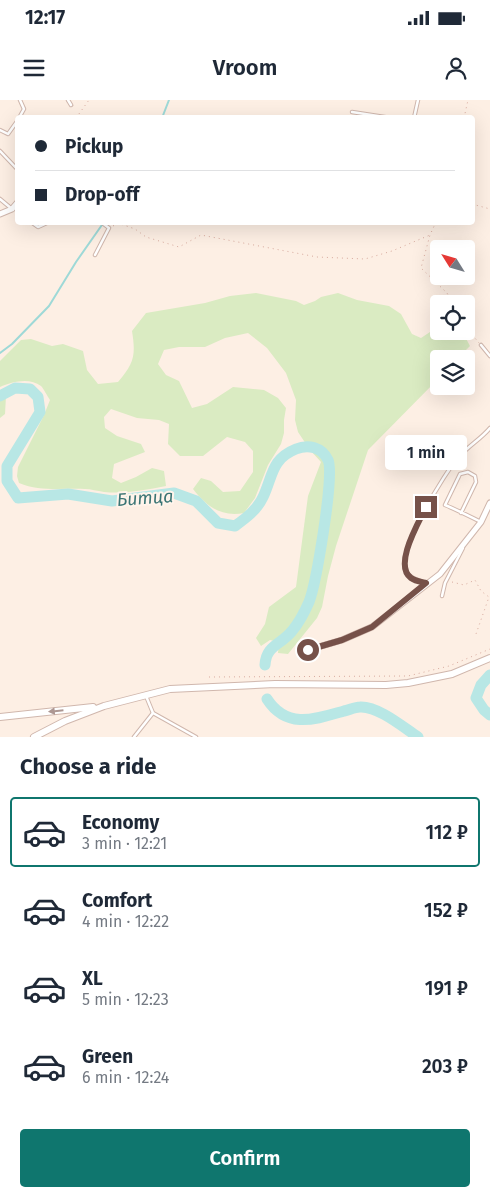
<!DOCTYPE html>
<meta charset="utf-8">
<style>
:root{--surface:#fff;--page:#f6f6f7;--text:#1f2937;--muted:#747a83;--line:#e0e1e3;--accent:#0f766e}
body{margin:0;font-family:"Fira Sans",sans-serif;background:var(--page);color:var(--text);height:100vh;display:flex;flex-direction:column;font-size:19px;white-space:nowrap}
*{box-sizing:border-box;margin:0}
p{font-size:16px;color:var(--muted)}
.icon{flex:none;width:28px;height:28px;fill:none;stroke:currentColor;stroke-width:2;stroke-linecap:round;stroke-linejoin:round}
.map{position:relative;height:637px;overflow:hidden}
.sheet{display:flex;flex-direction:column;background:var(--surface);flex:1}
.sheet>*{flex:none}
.top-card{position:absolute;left:15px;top:15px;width:460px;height:110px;border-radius:5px;box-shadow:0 5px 20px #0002;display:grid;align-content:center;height:110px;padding:0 20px;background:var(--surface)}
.needle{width:32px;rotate:307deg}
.tools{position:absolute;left:430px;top:140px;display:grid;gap:10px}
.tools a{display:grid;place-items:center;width:45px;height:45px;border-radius:5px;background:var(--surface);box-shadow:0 5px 20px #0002;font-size:25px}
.end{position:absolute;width:22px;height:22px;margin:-11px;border:6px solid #765149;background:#fff;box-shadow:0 0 0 2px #fff}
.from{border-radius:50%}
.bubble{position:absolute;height:35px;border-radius:5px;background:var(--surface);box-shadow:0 5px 20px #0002;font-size:16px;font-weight:600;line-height:35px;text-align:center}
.top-card b{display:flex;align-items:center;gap:18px;height:48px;font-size:19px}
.top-card b+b{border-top:1px solid var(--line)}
.top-card i{width:12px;height:12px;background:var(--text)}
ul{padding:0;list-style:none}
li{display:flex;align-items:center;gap:15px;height:70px;margin:0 10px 8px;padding:0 10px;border:2px solid transparent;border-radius:5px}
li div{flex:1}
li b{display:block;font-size:19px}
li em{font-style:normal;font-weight:600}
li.on{border-color:var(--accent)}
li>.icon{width:45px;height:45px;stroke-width:1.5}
h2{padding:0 20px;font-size:22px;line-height:60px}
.action{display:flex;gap:10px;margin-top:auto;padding:10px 20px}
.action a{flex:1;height:58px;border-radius:5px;background:var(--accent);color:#fff;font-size:20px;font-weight:600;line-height:58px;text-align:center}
.status{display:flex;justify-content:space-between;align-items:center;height:35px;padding:0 25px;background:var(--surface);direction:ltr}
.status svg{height:14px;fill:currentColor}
header{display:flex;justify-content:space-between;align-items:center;height:65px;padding:0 20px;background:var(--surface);font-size:22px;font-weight:600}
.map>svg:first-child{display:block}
.green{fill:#daebc2}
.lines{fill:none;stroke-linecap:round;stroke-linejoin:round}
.stream{stroke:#9ed9d7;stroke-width:2}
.river{stroke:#b8e7e5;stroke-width:11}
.service-casing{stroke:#d0b7ad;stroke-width:4.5}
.minor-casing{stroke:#d0b7ad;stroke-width:7}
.tertiary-casing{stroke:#d0b7ad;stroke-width:8}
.path{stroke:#d8aa9e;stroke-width:1;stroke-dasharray:1 4;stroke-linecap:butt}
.service{stroke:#fff;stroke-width:2.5}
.minor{stroke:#fff;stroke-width:5}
.tertiary{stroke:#fff;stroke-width:6}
.oneway{fill:#ad9792}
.route{stroke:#765149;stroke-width:6}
.labels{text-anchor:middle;stroke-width:4;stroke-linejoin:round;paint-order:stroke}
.water-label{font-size:18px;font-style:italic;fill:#3a7474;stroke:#fff4eb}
</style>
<div class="status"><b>12:17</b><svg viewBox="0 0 49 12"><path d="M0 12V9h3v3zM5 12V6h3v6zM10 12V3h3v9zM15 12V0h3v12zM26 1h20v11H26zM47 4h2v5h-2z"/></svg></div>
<header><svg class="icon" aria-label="menu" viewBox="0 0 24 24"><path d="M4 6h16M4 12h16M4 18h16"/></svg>Vroom<svg class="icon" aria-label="person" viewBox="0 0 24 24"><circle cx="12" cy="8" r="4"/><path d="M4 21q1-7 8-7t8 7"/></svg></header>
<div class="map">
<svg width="490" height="637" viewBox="0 0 490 637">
<rect width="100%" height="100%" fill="#fdefe4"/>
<g class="green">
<path d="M256,193L296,201L304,205L315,201L321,197L338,193L357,200L389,206L401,214L412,234L421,238L439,226V231H462L470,246L457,259H439V278L368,350L336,446L328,476L322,507L317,518L288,554L278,553L279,542L270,540L261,546L256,538L265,524L269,507L296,487L308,396L321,362L310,350L298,332L295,320L296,300L286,273L267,248L248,233L225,238L205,247H179L164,250L158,264L166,275L179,281L192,308L207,304L233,287L264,290L278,298L286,308L284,320V333L281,344L268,365L255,398L244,413C221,417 207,407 193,389L201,378L211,381L223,392L240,391L253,372V351L245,342L227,337L203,356H180L168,344L169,324L159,320L137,318L111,309L104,317L105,328L117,336L141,344L145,352L114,364L112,378L121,383L136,377L152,368L164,371L166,386C145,390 125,394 104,392C97,391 91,389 85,389C62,388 41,392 19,383L17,376L18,367L44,315L50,300C47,296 44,289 41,286C29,277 12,282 0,287V261L21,240L31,239L52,246L63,244L83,251L87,270L98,284L118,282C134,263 136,256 132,231L146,213L205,203L230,196Z"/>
<path d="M0,294L6,296L5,314L0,318Z"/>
</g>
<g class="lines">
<g class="stream">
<path d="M162,18L169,0"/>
<path d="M0,253L12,244L49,206L76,162L104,122"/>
</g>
<g class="river">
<path d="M0,296L15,288L30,289L38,297L40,312L7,366V381L18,398L68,394L112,401L174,393L196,401L218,423L235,426C246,418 257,410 263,397C273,376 271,359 296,349C308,344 322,347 328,360C335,374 316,484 309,502C305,511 298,524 292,531C281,545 266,545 265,565"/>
<path d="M490,575L481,585L476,598L484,610L490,615"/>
<path d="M267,599C287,630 316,619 344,611C349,610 355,607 360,607C378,606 403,627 418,637"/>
</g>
<g class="service-casing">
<g id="service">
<path d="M68,0L71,5"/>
<path d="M352,12L391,18"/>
<path d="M19,18L24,9L20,0"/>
<path d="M414,18L418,0"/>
<path d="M0,30L8,34L18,20"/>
<path d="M0,51L18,70"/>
<path d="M0,99L12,109"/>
<path d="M31,122L38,127L49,122"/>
<path d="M95,155L109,128L101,122"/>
<path d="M481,245L490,256"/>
<path d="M461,413L476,382L475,376L468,372L460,374L445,405C457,410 469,416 481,422"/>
<path d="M426,483C418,480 408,478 405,469C398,451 445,371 459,357C468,346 481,339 490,328"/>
<path d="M442,496L445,483L463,448"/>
<path d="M146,596L153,613L196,637"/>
<path d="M134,637L153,613"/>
</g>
</g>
<g class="minor-casing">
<g id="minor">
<path d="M0,114L12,109L18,102"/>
<path d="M308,550L342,540L372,527L440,474L481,422L490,403"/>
</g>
</g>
<g class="tertiary-casing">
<g id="tertiary">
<path d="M0,617L93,607"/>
<path d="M34,637L65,621L104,606L170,589L275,584L386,585L408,583L452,574L490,558"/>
</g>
</g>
<g class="path">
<path d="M76,18L89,0"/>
<path d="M464,18L468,0"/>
<path d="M472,104L490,109"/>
<path d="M436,122L430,135L421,168L447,193L453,204"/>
<path d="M113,126L118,123L135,129L146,137L179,147L201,135L317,157L365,159L392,151L430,135"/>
<path d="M466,227L479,243"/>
<path d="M452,482L464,485L475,480L481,491L489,497L476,534"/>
<path d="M209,577L408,576L449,566L490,549"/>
</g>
<use href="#service" class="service"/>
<use href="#minor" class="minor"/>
<use href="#tertiary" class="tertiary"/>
</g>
<defs><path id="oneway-solid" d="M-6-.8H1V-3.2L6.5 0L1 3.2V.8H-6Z" transform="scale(1.25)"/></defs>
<use class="oneway" href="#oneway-solid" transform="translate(56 611) rotate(174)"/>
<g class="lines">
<path class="route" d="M308,550L342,540L372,527L426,483C422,482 415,481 411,478C393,465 419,422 426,407"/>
</g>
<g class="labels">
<g class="water-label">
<text transform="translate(145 398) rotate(-4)" y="6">Битца</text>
</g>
</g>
</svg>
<div class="tools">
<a><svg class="needle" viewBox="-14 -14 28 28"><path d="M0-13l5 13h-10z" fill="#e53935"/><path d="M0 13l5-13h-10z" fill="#747a83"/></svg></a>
<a><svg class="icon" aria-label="locate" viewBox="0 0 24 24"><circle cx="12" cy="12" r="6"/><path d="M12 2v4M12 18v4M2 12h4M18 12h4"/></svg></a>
<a><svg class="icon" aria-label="layers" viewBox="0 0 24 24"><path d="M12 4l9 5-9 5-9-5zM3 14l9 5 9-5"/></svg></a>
</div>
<i class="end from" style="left:308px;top:550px"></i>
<i class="end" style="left:426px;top:407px"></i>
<div class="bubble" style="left:385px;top:335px;width:82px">1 min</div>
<div class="top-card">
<b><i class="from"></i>Pickup</b>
<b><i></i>Drop-off</b>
</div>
</div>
<section class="sheet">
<h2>Choose a ride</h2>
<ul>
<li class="on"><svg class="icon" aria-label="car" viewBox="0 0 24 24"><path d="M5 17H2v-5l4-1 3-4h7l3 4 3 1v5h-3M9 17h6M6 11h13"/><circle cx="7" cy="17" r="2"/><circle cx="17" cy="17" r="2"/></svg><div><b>Economy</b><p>3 min · 12:21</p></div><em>112 ₽</em></li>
<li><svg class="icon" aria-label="car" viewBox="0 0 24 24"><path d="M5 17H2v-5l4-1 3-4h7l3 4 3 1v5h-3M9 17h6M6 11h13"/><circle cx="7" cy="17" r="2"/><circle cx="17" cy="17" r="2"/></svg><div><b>Comfort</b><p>4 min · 12:22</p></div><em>152 ₽</em></li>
<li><svg class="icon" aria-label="car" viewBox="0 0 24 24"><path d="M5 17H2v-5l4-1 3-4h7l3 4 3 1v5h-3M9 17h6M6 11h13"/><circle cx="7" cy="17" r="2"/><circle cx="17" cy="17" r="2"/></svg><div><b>XL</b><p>5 min · 12:23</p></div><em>191 ₽</em></li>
<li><svg class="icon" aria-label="car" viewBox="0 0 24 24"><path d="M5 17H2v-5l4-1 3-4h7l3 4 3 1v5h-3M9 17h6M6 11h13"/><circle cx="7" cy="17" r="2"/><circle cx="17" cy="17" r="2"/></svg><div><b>Green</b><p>6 min · 12:24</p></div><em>203 ₽</em></li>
</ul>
<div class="action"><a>Confirm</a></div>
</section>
